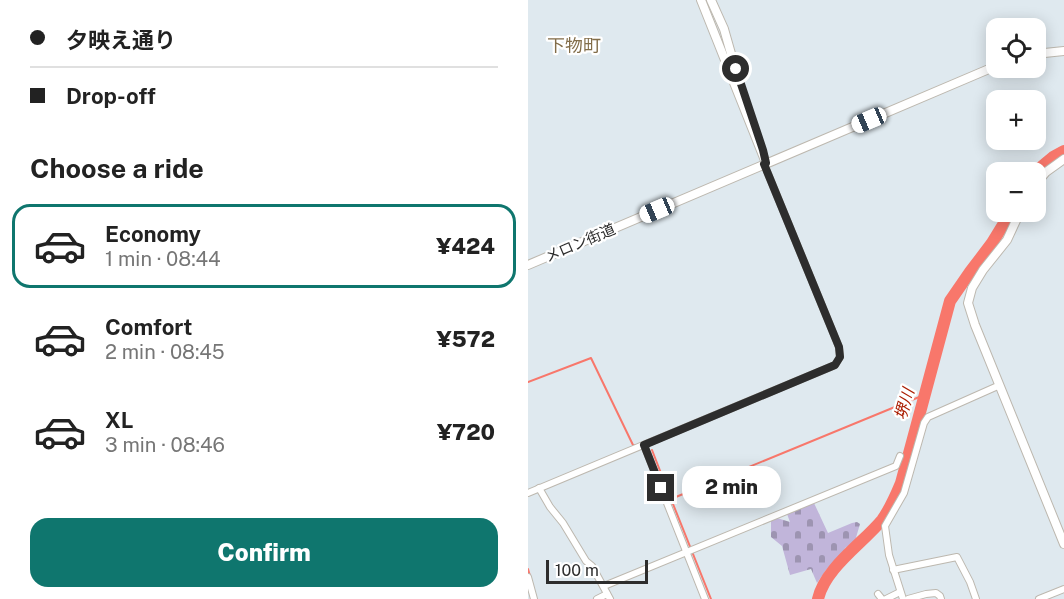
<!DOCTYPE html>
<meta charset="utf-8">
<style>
:root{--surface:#fff;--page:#f6f6f6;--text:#222;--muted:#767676;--line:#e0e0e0;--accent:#0f766e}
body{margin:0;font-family:"Public Sans","Noto Sans JP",sans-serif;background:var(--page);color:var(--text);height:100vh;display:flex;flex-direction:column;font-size:22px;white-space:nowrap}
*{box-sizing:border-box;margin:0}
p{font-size:20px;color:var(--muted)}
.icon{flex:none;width:33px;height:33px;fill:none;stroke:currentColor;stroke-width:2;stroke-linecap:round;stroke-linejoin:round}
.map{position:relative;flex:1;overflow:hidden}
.panel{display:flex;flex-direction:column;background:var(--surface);width:528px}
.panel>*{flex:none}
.banner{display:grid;align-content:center;height:132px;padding:0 30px;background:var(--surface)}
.tools{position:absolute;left:458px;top:18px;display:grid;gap:12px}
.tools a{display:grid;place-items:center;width:60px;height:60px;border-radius:12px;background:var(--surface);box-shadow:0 3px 15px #0003;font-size:30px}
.scale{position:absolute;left:18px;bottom:15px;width:102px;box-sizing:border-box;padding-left:6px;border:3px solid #2d2d2d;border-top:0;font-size:16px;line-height:21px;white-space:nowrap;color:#2d2d2d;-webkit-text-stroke:4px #fff;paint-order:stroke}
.end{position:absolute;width:27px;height:27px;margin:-14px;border:8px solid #2d2d2d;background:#fff;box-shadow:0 0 0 3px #fff}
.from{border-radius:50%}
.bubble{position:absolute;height:42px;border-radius:18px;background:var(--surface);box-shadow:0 3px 15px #0003;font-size:20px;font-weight:800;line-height:42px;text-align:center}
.car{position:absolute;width:18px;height:36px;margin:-18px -9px;border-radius:8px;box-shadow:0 0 4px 2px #0007;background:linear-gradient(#fff 24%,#345 0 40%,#fff 0 76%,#345 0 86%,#fff 0)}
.banner b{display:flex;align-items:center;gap:21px;height:57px;font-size:22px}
.banner b+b{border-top:2px solid var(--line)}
.banner i{width:15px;height:15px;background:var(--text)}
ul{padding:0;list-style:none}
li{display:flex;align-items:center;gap:18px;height:84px;margin:0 12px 9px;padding:0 18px;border:3px solid transparent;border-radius:18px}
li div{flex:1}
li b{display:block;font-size:22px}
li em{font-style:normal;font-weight:800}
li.on{border-color:var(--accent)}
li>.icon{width:54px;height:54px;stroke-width:1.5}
h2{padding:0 30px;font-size:27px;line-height:72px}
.cta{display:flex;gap:12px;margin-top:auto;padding:12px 30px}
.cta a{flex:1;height:69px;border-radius:18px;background:var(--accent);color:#fff;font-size:24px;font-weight:800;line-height:69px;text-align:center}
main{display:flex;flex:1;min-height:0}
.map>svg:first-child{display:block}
.cemetery{fill:url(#cemetery-stones)}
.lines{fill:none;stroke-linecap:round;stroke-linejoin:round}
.stream{stroke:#f8776b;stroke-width:2}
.river{stroke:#f8776b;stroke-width:12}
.minor-casing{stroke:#bdb8af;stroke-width:8}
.tertiary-casing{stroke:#bdb8af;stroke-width:10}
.minor{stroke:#fff;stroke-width:6}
.tertiary{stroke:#fff;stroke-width:8}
.route{stroke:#2d2d2d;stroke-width:8}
.labels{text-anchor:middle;stroke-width:4.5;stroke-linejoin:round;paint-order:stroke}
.street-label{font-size:15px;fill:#2d2d2d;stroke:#fff}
.water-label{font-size:16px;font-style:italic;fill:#ab1e03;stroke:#fff}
.quarter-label{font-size:18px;fill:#826d49;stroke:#fff}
</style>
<main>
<section class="panel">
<div class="banner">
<b><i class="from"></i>夕映え通り</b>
<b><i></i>Drop-off</b>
</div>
<h2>Choose a ride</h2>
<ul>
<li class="on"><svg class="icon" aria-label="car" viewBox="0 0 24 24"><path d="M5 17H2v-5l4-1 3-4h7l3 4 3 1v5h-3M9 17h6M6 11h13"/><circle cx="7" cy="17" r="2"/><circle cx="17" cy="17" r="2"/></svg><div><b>Economy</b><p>1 min · 08:44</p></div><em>¥424</em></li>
<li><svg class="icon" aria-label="car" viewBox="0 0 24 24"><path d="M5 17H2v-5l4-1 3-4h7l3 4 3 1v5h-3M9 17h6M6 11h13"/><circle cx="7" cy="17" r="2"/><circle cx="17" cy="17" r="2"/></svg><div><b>Comfort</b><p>2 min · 08:45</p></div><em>¥572</em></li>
<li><svg class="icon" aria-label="car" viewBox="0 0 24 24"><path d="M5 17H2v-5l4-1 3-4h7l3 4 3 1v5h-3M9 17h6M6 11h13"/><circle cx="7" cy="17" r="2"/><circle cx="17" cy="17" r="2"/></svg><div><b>XL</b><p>3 min · 08:46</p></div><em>¥720</em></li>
</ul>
<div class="cta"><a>Confirm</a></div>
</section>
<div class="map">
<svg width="536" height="599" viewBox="0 0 536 599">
<defs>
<pattern id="cemetery-stones" width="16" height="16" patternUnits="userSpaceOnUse" patternTransform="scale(1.5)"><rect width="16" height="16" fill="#c1b5da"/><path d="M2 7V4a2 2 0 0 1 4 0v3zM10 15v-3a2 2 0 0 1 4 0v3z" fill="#9d94b1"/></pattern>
</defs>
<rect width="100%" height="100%" fill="#dfe9ef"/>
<path class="cemetery" d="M286,503L300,533L324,523L329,522L332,524L327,541L317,548L316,551L298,570L289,583L283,569L262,575L254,546L243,537V521L249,518L262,522L259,514Z"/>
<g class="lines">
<g class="stream">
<path d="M0,382L63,358L105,445L108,446"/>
<path d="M124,450L143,499"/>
<path d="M0,569L2,576"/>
<path d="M183,599L143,499L396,395"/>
</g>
<g class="river">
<path d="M507,172L525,157L536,151"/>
<path d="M290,599C297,568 334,544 354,520C362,509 368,495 373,483L422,301L442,272L464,243L483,212"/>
</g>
<g class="minor-casing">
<g id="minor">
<path d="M116,445L177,599"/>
<path d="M11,488L22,507L35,523L58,561L64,566L82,599"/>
<path d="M0,493L307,365L312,357L311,347L236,164"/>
<path d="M365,570L429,557L442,582L448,599"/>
<path d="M0,577L6,599"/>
<path d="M76,586L368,466L372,456"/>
<path d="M350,594L354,599"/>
<path d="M69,599L79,594"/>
<path d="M358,599L372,592"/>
<path d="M375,599L361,555L357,526L376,493L396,423L400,417L472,385"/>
<path d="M380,599L398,594L408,593L412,596L413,599"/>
<path d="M511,599L536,589"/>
</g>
</g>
<g class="tertiary-casing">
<g id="tertiary">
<path d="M173,0L238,163"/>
<path d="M183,0L196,29L212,85"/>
<path d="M507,54L536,51"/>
<path d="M507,185L518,172L536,159"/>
<path d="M492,212L479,240L455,270L444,288L440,303L447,325L536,544"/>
<path d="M0,265L468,66"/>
</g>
</g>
<use href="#minor" class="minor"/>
<use href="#tertiary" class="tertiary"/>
</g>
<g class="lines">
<path class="route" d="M133,488L116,445L307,365L312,357L311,347L236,164L238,163L235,150L208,69"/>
</g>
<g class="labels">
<g class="street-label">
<text transform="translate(52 243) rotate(-23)" y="5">メロン街道</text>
</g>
<g class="water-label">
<text transform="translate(376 404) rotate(-74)" y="6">堺川</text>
</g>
<g class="quarter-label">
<text x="46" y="52">下物町</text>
</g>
</g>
</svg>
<div class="tools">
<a><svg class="icon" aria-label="locate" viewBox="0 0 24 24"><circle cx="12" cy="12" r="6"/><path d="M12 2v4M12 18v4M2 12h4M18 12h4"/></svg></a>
<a>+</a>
<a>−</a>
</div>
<div class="scale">100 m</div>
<i class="end from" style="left:208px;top:69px"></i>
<i class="end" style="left:133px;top:488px"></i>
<div class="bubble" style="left:154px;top:466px;width:99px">2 min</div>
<i class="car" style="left:341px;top:120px;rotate:247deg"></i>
<i class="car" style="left:129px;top:210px;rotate:247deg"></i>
</div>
</main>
